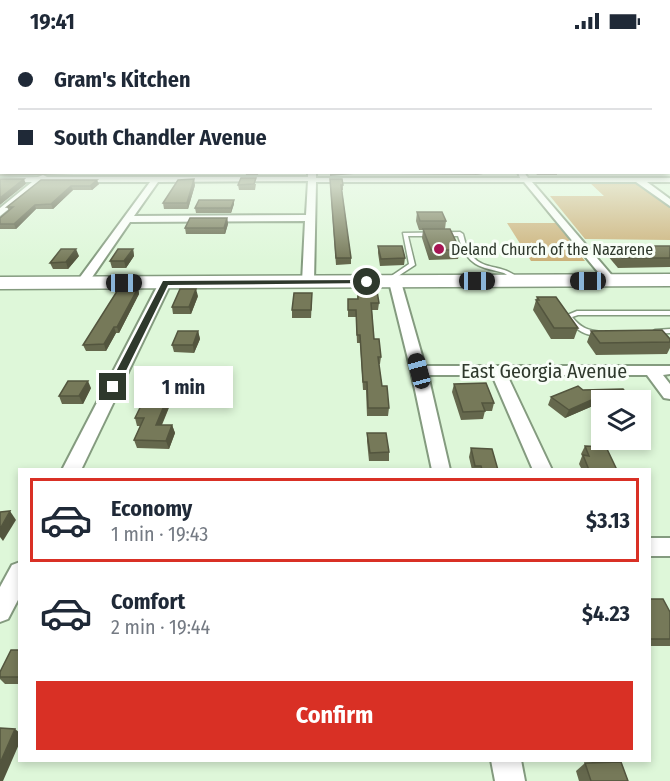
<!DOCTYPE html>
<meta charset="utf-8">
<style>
:root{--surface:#fff;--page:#f6f6f7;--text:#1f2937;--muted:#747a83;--line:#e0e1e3;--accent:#d93025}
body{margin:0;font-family:"Fira Sans Condensed",sans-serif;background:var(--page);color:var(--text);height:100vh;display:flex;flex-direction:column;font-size:22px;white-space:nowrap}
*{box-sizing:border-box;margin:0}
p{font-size:20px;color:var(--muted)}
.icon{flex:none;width:33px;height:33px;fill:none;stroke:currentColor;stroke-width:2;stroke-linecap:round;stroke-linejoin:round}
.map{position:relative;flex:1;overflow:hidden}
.side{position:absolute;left:18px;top:426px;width:633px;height:294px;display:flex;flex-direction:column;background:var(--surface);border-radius:0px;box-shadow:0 3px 9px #0003}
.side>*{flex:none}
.top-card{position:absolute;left:0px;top:0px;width:670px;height:132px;box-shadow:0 3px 9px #0003;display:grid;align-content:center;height:132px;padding:0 18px;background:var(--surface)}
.buttons{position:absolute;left:591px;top:348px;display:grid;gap:12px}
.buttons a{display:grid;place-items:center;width:60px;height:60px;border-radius:0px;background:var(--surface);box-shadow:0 3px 9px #0003;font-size:30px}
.end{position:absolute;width:27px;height:27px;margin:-14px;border:8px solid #2e382c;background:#fff;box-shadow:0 0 0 3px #fff}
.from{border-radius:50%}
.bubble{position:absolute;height:42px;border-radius:0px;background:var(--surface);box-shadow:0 3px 9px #0003;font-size:20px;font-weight:700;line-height:42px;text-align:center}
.car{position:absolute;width:18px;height:36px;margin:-18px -9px;border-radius:8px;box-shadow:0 0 4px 2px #0007;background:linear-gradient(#222 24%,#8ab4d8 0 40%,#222 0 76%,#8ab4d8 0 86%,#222 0)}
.top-card b{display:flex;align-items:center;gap:21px;height:57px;font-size:22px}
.top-card b+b{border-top:2px solid var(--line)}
.top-card i{width:15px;height:15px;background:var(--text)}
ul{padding:10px 0 0;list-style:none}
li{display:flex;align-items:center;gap:18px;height:84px;margin:0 12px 9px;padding:0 6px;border:3px solid transparent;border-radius:0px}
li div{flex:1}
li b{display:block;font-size:22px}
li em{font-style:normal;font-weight:700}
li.selected{border-color:var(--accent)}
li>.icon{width:54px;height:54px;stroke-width:1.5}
.primary-button{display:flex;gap:12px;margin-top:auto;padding:12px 18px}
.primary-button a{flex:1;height:69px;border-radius:0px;background:var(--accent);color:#fff;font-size:24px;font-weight:700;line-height:69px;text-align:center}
.status{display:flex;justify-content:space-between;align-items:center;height:42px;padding:0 30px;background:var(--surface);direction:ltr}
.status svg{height:16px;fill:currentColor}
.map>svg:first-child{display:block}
.forest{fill:#cbb078}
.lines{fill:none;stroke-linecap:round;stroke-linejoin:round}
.service-casing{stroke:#849b7f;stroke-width:3}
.minor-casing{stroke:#849b7f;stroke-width:4}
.primary-casing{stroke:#849b7f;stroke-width:3}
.service{fill:#fff;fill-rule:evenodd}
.minor{fill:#fff;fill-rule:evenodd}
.primary{fill:#fff;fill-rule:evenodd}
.wall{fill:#65684d}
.shaded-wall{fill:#53553e}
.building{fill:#767959;stroke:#53553e;stroke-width:1.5}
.route{fill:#2e382c}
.poi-dot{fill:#a61553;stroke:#f8fef7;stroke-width:2}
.labels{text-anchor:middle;stroke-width:6;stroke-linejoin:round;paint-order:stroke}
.far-poi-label{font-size:16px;fill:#2e382c;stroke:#f8fef7;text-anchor:start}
.street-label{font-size:20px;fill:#2e382c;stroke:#f8fef7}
</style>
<div class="status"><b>19:41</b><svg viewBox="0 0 49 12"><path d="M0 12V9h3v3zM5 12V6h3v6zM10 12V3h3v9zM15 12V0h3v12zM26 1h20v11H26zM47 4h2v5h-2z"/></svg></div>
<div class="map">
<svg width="670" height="739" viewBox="0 0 670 739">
<rect width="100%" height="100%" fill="#def7d9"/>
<g class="forest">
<path d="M589,140H636L670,164V198L585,197L550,154H604Z"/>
<path d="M507,181H565L576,197L569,198L585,219H531Z"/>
</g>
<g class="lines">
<g class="service-casing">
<g id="service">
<path d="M460,190L463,192C465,200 467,208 473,215C485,229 507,222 521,239L520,240C514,240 510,234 504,231C498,229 491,228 485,226C468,221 463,209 458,194H408L415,223L389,240L384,239L409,222L403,191Z"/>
<path d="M577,269H670V273H578L572,275C582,287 588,288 602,290L603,291C588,298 573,286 565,274Z"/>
<path d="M670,287V291L655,292L652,290L655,288Z"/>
</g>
</g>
<g class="minor-casing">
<g id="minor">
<path d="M308,130H316V136H520L518,130H524L528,136H670V140H647L670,157V164L636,140H532L615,237V241H607L524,140H316L314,240L308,244L302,240L305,179L130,180L86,244H78V238L150,140H42L0,174V166L32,140H0V136L38,135L43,133L47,135H308ZM308,139L306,173L134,174L158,140Z"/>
<path d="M395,236L401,240L425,324H670V332L663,333L670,342V357L664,356L647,333H507L552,428H533L492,333H428L450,428H432L411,329L389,240Z"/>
<path d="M165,237L171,241L81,428H62L159,241Z"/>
<rect x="650" y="496" width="20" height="18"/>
<path d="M20,520V554L8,577L0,580V545L12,523Z"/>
<path d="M491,718H521L525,739H495Z"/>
</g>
</g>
<g class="primary-casing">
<path id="primary" d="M670,232V244L0,247V235Z"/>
</g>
<use href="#service" class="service"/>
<use href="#minor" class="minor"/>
<use href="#primary" class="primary"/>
</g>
<g class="wall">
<path d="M0,124H2V130L111,131L0,134Z"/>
<path d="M245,130H259L258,133H246Z"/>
<path d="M386,130H499L475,133L386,132Z"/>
<path d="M535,130H560L559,132H557V133H537Z"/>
<path d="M41,138L99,142L92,148H73L53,167H36L16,187H0V176L9,169L7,165Z"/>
<path d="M256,142L255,148H239L238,143Z"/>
<path d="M330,142L343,143V148H342L351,216V222L336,223Z"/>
<path d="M195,143L188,167H164L163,161Z"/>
<path d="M234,158V162L231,171H196L195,166Z"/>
<path d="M417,170L446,179L445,187L460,208L458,217L429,218L422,196L423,188H419L416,179Z"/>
<path d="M227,176L228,182L225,192H186L185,186Z"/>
<path d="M378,204L405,216L404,223L380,224L378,211Z"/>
<path d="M611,204H670V225L618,226L607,213Z"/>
<path d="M133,207L134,214L126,226H112L110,219Z"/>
<path d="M79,214L68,227H53L50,221Z"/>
<path d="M138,246L139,252L119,291H116L106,309H86L83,303Z"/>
<path d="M358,249L379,261L378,268H372L374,297L381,315L380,322H379L382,344L389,366L388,374H367L366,348H363L360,301H357L356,275H348V257H357Z"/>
<path d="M198,254L191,272H173L172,265Z"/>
<path d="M537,255L578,286L574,297H551L533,268Z"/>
<path d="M312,258L311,276H292V268Z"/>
<path d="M198,289L200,297L194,311L174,310L172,303Z"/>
<path d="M591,289L670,297V306L667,312L596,313L587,300Z"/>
<path d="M177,333L179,341L162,383H172L175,391L169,407L137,406L134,398L140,384H137L135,376Z"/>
<path d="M454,342L494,361L492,369H485L483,377L461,378L452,350Z"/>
<path d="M91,346L83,362H62L59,354Z"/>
<path d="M623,347L632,358H602V360L565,376L548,363L551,355L583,348Z"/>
<path d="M367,391L389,410V419H369L367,399Z"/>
<path d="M585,404L617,428H582L579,422L582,414L581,412Z"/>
<path d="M471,406L498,428H472L469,415Z"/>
<path d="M650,557L670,570V604H650Z"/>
<path d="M20,608V642H5L0,637V630Z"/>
<path d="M585,721L628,739H579L576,729Z"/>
</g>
<g class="shaded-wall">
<path d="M330,130H354V132L330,134Z"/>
<path d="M475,130H499L475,133Z"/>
<path d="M24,137L26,142L0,163V156Z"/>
<path d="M194,137L195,143L188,167L187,161Z"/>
<path d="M97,138L99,142L92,148L90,144Z"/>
<path d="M71,144L73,148L53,167L51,162Z"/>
<path d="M234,158V162L231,171V166Z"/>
<path d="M35,163L36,167L16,187L14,182Z"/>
<path d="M227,176L228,182L225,192L224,186Z"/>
<path d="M76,207L79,214L68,227L66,220Z"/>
<path d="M133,207L134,214L126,226L124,219Z"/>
<path d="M138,246L139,252L119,291L117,285Z"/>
<path d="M196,247L198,254L191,272L189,265Z"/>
<path d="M114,285L116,291L106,309L104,302Z"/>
<path d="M198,289L200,297L194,311L193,303Z"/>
<path d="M177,333L179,341L158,391L156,383Z"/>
<path d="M88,339L91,346L83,362L79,354Z"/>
<path d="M605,352L602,360L565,376L569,368Z"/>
<path d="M172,383L175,391L169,407L166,399Z"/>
<path d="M10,469L16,478L3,499L0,495V487Z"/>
<path d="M15,687L20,691V700L3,739H0V721Z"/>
</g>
<g class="building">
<path d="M241,136H256L254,142L238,143Z"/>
<path d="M0,137H24L0,156Z"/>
<path d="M194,137L187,161H163L178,138Z"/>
<path d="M330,137H342L343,143H341L351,216H336Z"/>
<path d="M41,138H97L90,144H71L51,162L35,163L14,182H0V176L13,165H7Z"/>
<path d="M199,158H234L231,166H195Z"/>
<path d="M417,170H442L446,179H420Z"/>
<path d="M190,176H227L224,186H185Z"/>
<path d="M423,187H450L460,208H431Z"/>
<path d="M378,204H402L405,216L381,217Z"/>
<path d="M611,204H670V216H622Z"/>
<path d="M61,207H76L66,220L50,221Z"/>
<path d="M118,207H133L124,219H110Z"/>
<path d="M119,246H138L117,285H114L104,302L83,303Z"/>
<path d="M180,247H196L189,265H172Z"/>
<path d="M358,249H377L379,261H371L374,297H379L381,315H378L382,344H387L389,366H368L367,340H363L360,293H357L356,268H348V257H358Z"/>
<path d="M294,251H312L311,268H292Z"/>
<path d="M537,255H556L578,286H554L536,258H539Z"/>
<path d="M662,288L670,297V300L600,301L591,289Z"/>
<path d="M178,289H198L193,303H172Z"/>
<path d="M156,333H177L156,383H172L166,399L134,398L144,376H135Z"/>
<path d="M68,339H88L79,354H59Z"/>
<path d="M486,341L494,361H482L485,369L463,370L454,342Z"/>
<path d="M578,344L583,348L623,347L632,358H610L605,352L569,368L551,355Z"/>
<path d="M367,391H386L389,410L370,411Z"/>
<path d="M585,404L606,405L617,428H589L583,413L589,414Z"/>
<path d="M471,406L492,407L498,428H482L481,424H475Z"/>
<path d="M10,469L0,487V470Z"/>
<path d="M650,557H663L670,570V597H650Z"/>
<path d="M11,608H20V635H0V630Z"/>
<path d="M0,686L15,687L0,721Z"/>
<path d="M621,720L628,739H591L585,721Z"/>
</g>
<linearGradient id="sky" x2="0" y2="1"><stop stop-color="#6fb1d0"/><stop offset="0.53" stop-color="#f0fbee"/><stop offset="1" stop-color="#f0fbee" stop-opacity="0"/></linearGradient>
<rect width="670" height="219" fill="url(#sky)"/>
<path class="route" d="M367,238L370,241L168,243L118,345L113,347L108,345L163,239Z"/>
<circle class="poi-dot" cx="439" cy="207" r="6"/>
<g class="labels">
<g class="far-poi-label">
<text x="451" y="213">Deland Church of the Nazarene</text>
</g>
<g class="street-label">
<text x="544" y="336">East Georgia Avenue</text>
</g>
</g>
</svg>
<div class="buttons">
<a><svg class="icon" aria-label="layers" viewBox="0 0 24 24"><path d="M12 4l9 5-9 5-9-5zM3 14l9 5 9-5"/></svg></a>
</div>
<i class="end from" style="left:367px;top:240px"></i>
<i class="end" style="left:113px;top:345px"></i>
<div class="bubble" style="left:134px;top:324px;width:99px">1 min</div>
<i class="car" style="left:477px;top:239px;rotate:90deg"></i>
<i class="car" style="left:588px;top:239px;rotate:270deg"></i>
<i class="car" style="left:124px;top:241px;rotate:90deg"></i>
<i class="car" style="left:419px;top:329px;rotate:345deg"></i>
<div class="top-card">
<b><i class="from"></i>Gram's Kitchen</b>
<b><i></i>South Chandler Avenue</b>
</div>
<section class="side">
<ul>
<li class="selected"><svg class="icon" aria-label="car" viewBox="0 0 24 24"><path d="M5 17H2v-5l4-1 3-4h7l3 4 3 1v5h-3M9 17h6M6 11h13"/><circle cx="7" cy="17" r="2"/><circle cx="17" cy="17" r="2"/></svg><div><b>Economy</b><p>1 min · 19:43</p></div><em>$3.13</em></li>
<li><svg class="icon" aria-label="car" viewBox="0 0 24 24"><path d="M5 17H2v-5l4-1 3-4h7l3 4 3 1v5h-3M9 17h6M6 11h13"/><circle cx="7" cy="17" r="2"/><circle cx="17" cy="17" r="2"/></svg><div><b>Comfort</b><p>2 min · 19:44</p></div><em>$4.23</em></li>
</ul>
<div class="primary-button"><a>Confirm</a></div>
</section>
</div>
